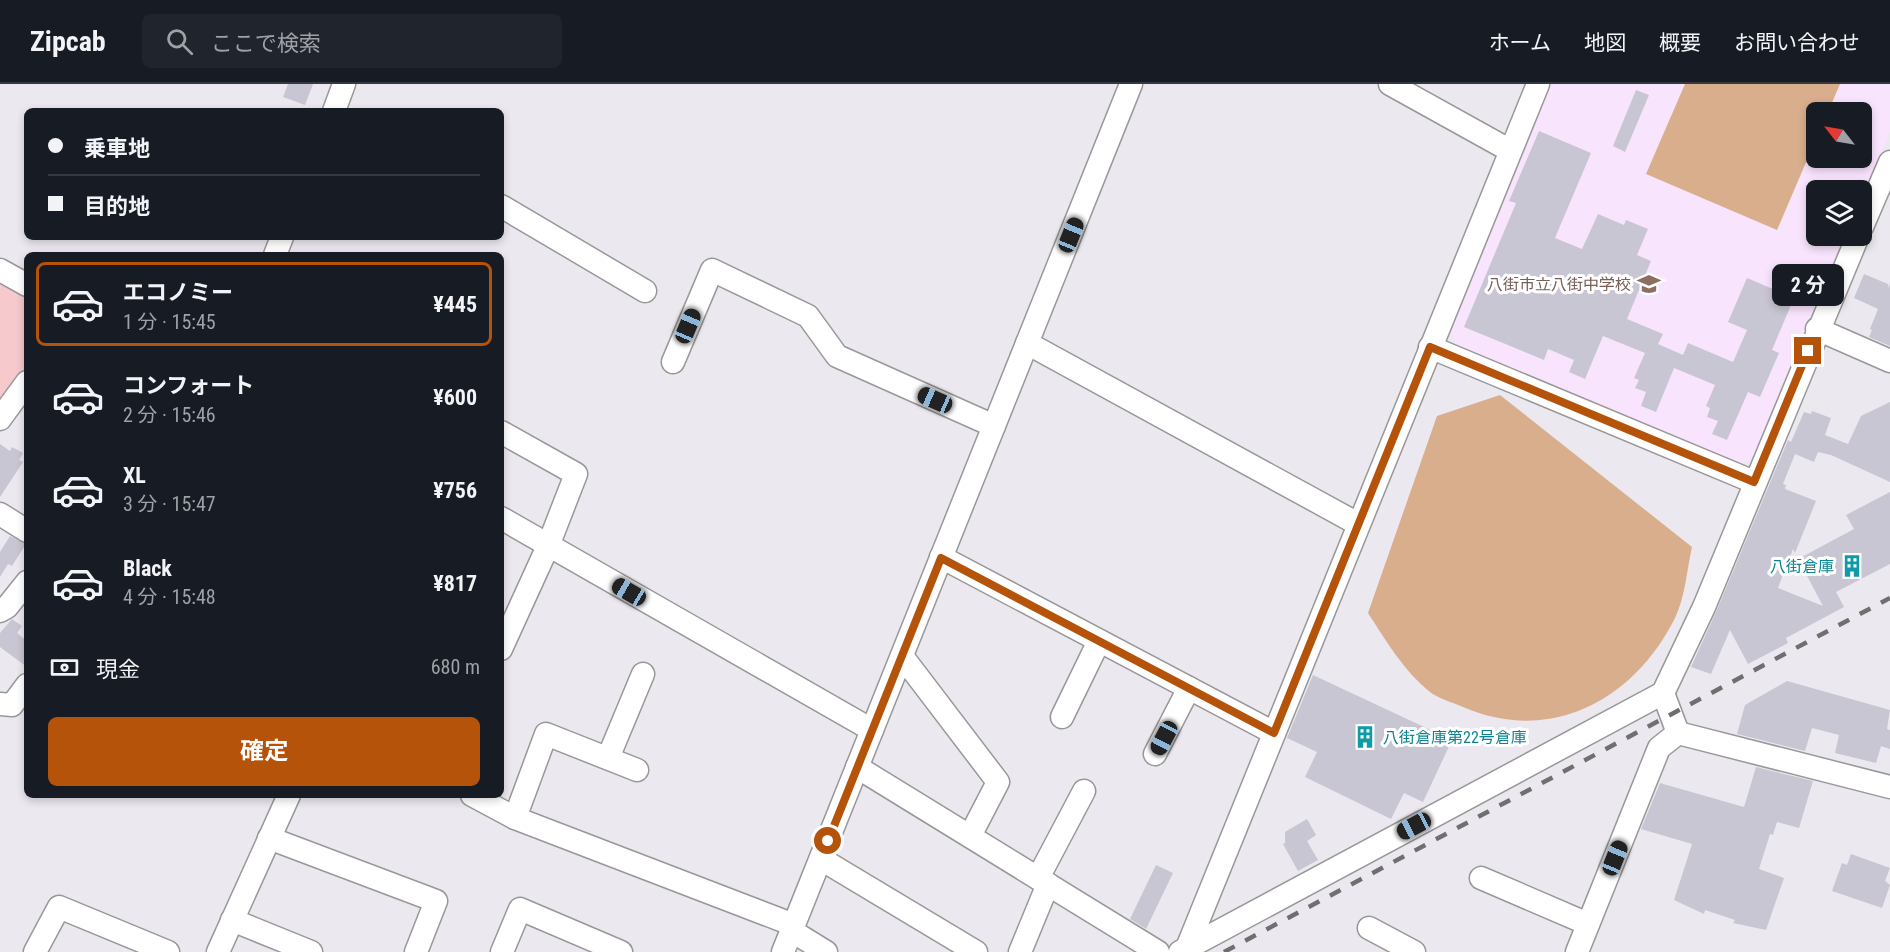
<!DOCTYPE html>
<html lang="ja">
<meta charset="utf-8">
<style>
:root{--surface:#171b24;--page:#20242c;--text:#f1f3f6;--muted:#9ea1a6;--line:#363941;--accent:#b45309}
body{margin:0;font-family:"Roboto Condensed","Noto Sans JP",sans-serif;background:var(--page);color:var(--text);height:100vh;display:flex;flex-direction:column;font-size:22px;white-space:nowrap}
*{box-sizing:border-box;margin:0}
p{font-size:20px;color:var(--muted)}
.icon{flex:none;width:33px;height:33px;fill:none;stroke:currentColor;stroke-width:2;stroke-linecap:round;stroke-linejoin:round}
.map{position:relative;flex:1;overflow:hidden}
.sheet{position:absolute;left:24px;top:168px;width:480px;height:546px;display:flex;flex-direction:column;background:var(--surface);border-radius:9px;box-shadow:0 3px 9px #0003}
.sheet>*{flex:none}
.guide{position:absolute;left:24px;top:24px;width:480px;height:132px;border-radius:9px;box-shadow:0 3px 9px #0003;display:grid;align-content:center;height:132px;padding:0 24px;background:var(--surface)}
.needle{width:39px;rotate:301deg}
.controls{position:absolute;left:1806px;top:18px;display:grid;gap:12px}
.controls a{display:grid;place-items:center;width:66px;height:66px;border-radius:9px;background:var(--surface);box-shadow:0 3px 9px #0003;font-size:30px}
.end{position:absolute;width:27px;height:27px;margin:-14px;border:8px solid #b45309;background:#fff;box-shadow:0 0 0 3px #fff}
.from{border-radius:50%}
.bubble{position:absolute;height:42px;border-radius:9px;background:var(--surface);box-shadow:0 3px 9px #0003;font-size:20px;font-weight:700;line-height:42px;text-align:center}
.car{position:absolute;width:18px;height:36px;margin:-18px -9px;border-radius:8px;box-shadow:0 0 4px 2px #0007;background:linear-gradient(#222 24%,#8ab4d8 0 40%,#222 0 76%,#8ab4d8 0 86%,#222 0)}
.guide b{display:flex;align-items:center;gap:21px;height:57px;font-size:22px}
.guide b+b{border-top:2px solid var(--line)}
.guide i{width:15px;height:15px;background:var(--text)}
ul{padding:10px 0 0;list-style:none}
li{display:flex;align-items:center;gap:18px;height:84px;margin:0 12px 9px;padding:0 12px;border:3px solid transparent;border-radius:9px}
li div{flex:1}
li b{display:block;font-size:22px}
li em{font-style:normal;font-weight:700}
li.selected{border-color:var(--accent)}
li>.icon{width:54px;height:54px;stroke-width:1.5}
.pay{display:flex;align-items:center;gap:15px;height:66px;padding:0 24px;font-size:22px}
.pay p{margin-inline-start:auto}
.primary-button{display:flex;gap:12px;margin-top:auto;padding:12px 24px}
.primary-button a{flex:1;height:69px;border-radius:9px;background:var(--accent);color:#fff;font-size:24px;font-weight:700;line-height:69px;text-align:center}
header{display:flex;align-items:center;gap:36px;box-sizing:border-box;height:84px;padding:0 30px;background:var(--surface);border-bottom:2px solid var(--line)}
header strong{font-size:28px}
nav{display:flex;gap:33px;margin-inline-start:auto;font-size:21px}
.search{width:420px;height:54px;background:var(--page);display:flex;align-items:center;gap:15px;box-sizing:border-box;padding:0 21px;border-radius:9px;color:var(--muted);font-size:22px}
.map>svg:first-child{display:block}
.education{fill:#f9e4fd;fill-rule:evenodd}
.park{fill:#f6c9cd}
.pitch{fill:#d9ae8c}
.building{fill:#c9c6d3}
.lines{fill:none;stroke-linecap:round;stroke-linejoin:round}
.minor-casing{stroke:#989898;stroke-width:25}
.minor{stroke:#fff;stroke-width:22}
.rail{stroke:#6f6f6f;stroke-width:4.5;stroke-dasharray:12 12;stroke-linecap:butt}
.route{stroke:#b45309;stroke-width:8}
.labels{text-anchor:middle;stroke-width:6;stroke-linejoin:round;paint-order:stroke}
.education-label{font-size:16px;fill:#785e54;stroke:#fff;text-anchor:end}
.culture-label{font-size:16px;fill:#0d838f;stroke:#fff;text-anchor:end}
</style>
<header>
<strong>Zipcab</strong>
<div class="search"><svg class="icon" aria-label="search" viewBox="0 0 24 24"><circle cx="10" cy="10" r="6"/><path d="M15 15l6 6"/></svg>ここで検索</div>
<nav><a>ホーム</a><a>地図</a><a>概要</a><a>お問い合わせ</a></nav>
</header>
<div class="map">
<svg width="1890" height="868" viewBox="0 0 1890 868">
<rect width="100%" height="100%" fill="#ece8f0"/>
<path class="education" d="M1552,0H1890V48L1862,115V106H1816V152H1846L1752,375L1739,381L1457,263L1451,248ZM1816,28H1862V74H1816Z"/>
<path class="park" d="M0,192L27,208V289L0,326Z"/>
<g class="pitch">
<path d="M1685,0H1840L1828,28H1816V55L1777,146L1646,90Z"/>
<path d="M1500,311L1692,463C1687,485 1685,514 1675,534C1634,616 1551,661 1463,623C1452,618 1439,615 1430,608C1403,586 1387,558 1368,529L1437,332Z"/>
</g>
<g class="building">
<path d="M288,0H313L305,21L283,13Z"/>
<path d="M1636,6L1649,11L1625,68L1613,62Z"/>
<path d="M1539,47L1591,69L1555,154L1582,165L1598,130L1624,141L1626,136L1648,145L1637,171L1651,177L1627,235L1663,250L1658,260L1683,271L1688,259L1733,278L1747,246L1728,238L1747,194L1794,214L1772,266L1779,269L1760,313L1748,308L1727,356L1712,350L1718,337L1707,333L1710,324L1706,322L1715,301L1674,284L1656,328L1641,322L1646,308L1635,304L1639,296L1634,294L1645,269L1603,252L1585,295L1569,288L1574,276L1548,265L1544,276L1464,243L1516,119L1509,117Z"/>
<path d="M1864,190L1888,200V204L1890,199V262L1869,253L1872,246L1870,245L1878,225L1854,214Z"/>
<path d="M1890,318V398L1831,371L1818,368L1814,378L1795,370L1783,400L1786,401L1785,405L1816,417L1795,469L1793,465L1778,504L1823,522L1798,475L1854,445L1846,431L1890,408V480L1836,508L1844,523L1786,554L1788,559L1748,580L1730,546L1711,590L1691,583L1716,528L1788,356L1791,358L1804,328L1811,330L1812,327L1831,334L1825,351L1848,360L1861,332Z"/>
<path d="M0,360L10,367L12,363L23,369L19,376L23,378L0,413Z"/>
<path d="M10,452L26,460L12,482L8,480L0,493V468Z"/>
<path d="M12,535L22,542L17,549L27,557V583L0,563V549Z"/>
<path d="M1313,591L1452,656L1423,718L1404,709L1391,735L1305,693L1317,668L1287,654Z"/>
<path d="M1787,597L1890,626L1887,645L1890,646V665L1881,662L1876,679L1835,669L1839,651L1812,644L1805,667L1737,650L1745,621Z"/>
<path d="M1756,683L1813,697L1799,744L1777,738L1773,751L1770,750L1759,785L1784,794L1766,846L1733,839L1735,836L1705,826L1704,830L1674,816L1692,760L1641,745L1660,699L1744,723Z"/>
<path d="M1307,735L1316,751L1307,757L1318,776L1298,787L1283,760L1285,759V748Z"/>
<path d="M1851,770L1890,784L1885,797L1890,801L1882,824L1832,807L1842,779L1847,781Z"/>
<path d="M1156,781L1173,789L1146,845L1130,835Z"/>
</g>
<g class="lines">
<g class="minor-casing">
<g id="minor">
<path d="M1390,0L1509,66"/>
<path d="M334,27L344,0"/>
<path d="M501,122L645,207"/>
<path d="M1862,143L1890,78"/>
<path d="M275,171L282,153"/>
<path d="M0,186L27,201"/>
<path d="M1817,245L1890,277"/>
<path d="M1027,259L1358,440"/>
<path d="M1430,263L1754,398"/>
<path d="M673,278L712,186L808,232L837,272L994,342"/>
<path d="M0,335L27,298"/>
<path d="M501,348L576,390L548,462L501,565"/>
<path d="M0,430L27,447"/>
<path d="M501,434L872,646"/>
<path d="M941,473L1274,649"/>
<path d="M0,527L7,523L27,498"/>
<path d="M902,572L998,698L970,752"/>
<path d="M1663,609L1678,649"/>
<path d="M0,620L12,621L27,601"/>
<path d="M1062,633L1099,557"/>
<path d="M1678,649L1890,703"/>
<path d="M1155,670L1189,604"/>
<path d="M608,674L643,590"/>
<path d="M857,683L1158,868"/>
<path d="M472,711L515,734L794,841"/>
<path d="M515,734L546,650L637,686"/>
<path d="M269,754L436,817L416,868"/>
<path d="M821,775L976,868"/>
<path d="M1038,794L1084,707"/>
<path d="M1481,794L1588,840"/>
<path d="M232,836L311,868"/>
<path d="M1369,844L1414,868"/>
<path d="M792,847L826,868"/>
<path d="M1187,864L1538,0"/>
<path d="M35,868L59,823L168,868"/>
<path d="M218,868L289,711"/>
<path d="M502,868L520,825L621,868"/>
<path d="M783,868L1131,0"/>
<path d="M1020,868L1048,800"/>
<path d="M1180,868L1663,609L1704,523L1858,152"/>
<path d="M1577,868L1659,664L1678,649"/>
</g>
</g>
<use href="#minor" class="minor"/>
<path class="rail" d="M1224,868L1890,514"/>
</g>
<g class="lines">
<path class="route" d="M828,757L941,474L1274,649L1430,263L1754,398L1808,267"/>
</g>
<defs>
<g id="school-bare" transform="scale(1.8)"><path d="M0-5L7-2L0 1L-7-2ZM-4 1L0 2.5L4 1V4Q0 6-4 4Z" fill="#8d6e63" stroke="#fff" stroke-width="2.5" paint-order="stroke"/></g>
<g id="building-bare" transform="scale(1.8)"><path d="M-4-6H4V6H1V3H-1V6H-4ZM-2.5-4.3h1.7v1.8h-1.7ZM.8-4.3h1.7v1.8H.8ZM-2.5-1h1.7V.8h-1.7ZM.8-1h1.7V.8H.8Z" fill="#0f9aa8" stroke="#fff" stroke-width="2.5" paint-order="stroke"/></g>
</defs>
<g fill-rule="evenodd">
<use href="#school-bare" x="1649" y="200"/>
<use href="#building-bare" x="1852" y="482"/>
<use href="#building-bare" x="1365" y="653"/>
</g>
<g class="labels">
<g class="education-label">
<text x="1631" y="206">八街市立八街中学校</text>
</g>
<g class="culture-label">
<text x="1834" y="488">八街倉庫</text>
<text x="1383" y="659" text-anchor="start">八街倉庫第22号倉庫</text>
</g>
</g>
</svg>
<div class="controls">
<a><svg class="needle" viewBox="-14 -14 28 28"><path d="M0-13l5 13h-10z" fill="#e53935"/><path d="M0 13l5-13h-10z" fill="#9ea1a6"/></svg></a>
<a><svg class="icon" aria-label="layers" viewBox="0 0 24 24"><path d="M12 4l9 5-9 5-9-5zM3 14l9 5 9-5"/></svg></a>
</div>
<i class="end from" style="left:828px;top:757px"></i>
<i class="end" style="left:1808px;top:267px"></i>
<div class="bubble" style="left:1772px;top:180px;width:72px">2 分</div>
<i class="car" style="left:1071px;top:151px;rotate:22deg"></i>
<i class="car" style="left:688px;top:242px;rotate:23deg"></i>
<i class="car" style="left:935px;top:316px;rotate:294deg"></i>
<i class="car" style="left:629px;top:508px;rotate:300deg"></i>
<i class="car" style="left:1164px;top:654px;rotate:208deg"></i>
<i class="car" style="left:1414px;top:742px;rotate:242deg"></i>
<i class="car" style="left:1615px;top:774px;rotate:22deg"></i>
<div class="guide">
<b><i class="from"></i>乗車地</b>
<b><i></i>目的地</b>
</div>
<section class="sheet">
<ul>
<li class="selected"><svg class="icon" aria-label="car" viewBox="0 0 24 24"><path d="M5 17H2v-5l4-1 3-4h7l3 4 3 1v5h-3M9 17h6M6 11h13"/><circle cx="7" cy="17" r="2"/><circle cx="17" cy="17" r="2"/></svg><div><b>エコノミー</b><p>1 分 · 15:45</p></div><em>¥445</em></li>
<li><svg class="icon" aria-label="car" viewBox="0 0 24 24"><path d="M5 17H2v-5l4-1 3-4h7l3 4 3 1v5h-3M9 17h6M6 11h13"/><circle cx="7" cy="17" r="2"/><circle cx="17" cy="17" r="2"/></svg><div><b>コンフォート</b><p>2 分 · 15:46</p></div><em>¥600</em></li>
<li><svg class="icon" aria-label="car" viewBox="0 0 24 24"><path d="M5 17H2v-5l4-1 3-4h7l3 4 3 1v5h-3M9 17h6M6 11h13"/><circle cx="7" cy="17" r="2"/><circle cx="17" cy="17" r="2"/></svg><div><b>XL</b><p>3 分 · 15:47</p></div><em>¥756</em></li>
<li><svg class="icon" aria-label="car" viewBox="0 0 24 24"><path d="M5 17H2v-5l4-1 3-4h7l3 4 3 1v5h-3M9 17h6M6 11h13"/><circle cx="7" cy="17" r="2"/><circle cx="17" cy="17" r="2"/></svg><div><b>Black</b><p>4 分 · 15:48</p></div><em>¥817</em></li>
</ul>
<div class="pay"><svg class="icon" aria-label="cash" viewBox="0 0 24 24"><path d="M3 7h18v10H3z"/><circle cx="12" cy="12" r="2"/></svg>現金<p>680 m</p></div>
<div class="primary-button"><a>確定</a></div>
</section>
</div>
